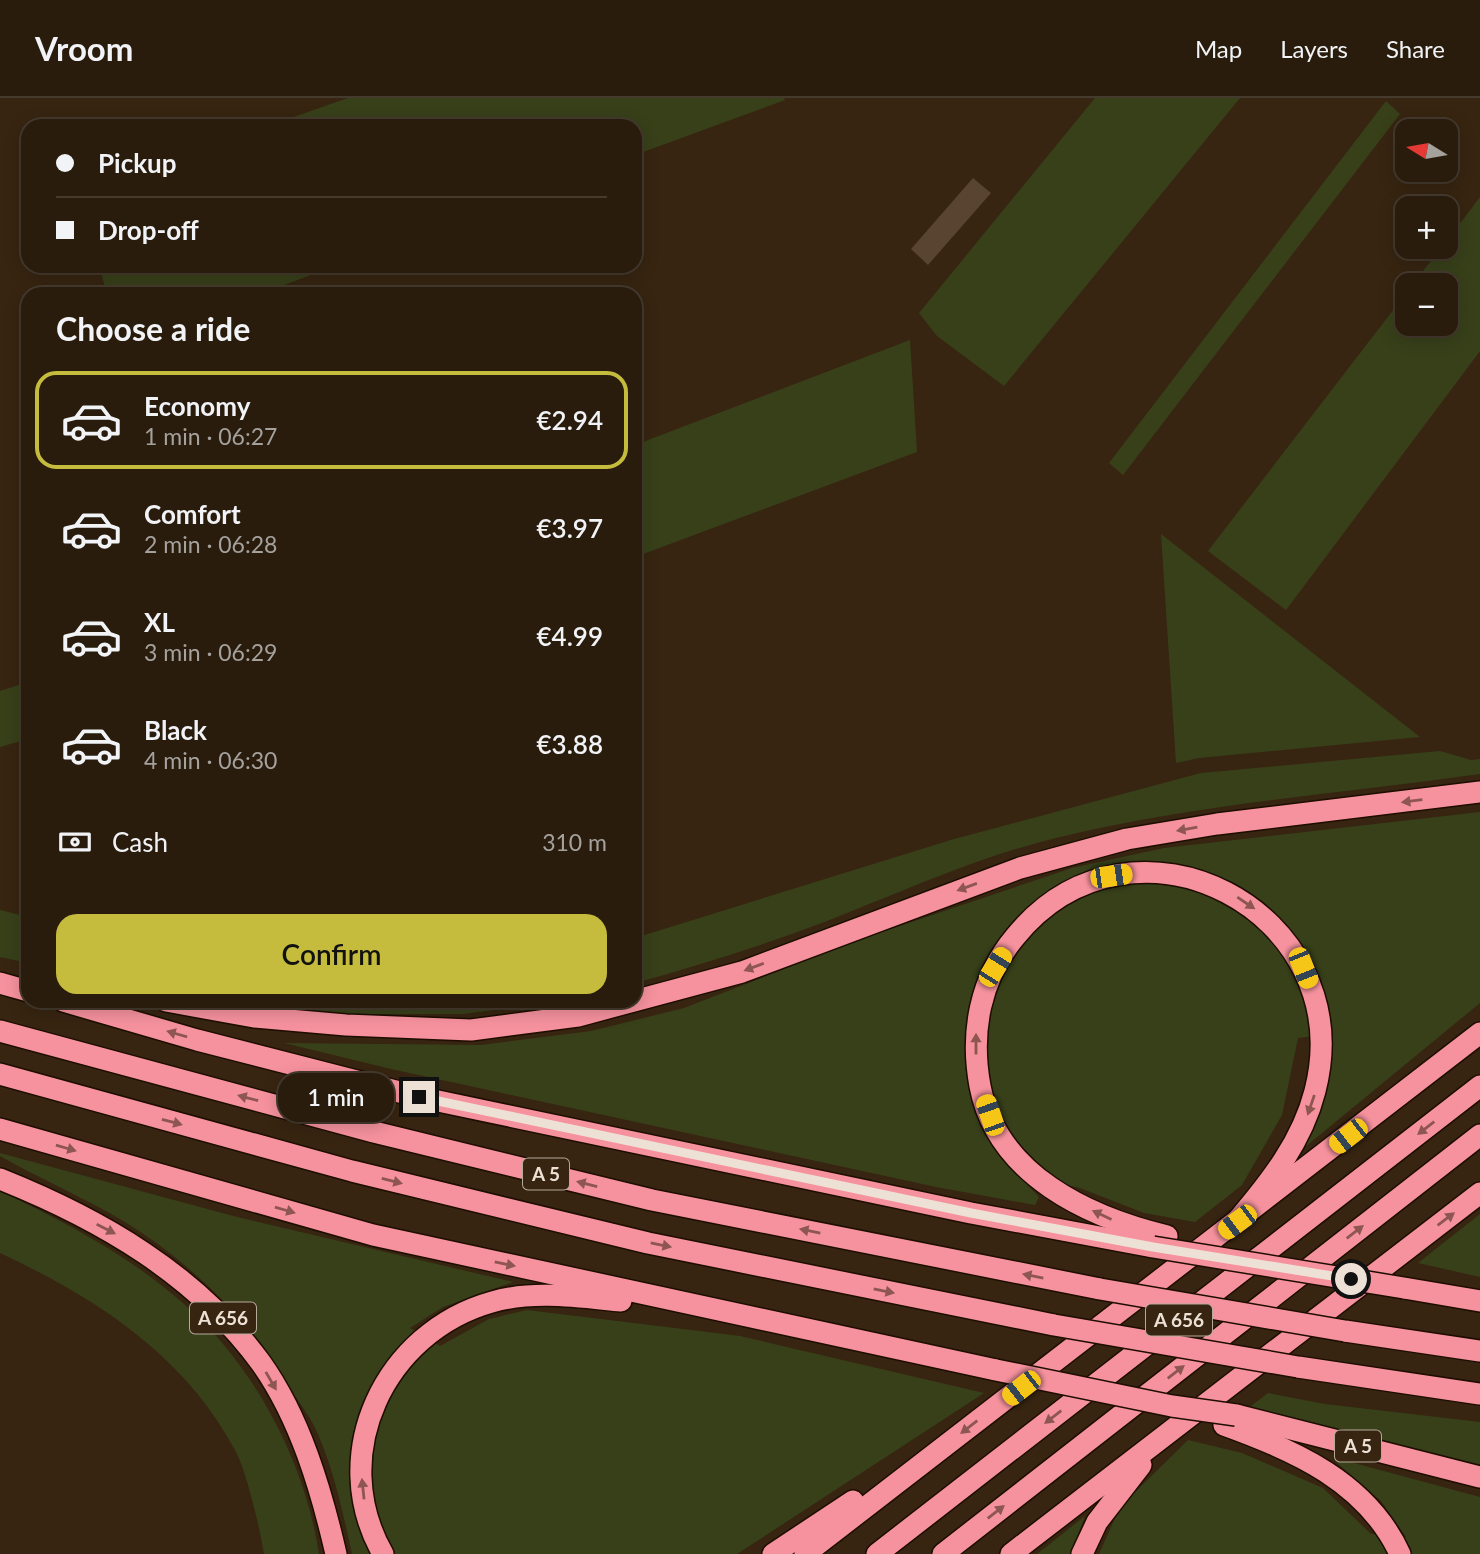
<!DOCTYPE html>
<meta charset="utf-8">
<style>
:root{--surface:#291c0d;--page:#312516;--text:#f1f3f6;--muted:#a5a19d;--line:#453a2e;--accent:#c5bc3d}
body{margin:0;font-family:Lato,sans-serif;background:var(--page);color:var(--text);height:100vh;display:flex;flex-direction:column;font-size:26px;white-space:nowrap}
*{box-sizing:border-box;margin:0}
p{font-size:23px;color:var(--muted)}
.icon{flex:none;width:38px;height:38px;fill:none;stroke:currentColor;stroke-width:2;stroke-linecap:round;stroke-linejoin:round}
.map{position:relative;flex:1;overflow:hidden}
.sheet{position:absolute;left:21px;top:189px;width:621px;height:721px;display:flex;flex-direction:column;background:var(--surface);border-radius:21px;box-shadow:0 4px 18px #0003,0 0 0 2px var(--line)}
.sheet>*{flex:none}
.banner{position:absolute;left:21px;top:21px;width:621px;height:154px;border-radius:21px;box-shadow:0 4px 18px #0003,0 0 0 2px var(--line);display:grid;align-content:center;height:154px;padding:0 35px;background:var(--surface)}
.needle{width:46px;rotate:281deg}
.buttons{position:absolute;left:1395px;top:21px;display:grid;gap:14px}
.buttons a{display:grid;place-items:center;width:63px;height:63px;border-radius:14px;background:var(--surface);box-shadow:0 4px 18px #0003,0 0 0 2px var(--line);font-size:35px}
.end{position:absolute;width:32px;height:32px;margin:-16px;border:9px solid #ede1d5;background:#111;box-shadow:0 0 0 4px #111}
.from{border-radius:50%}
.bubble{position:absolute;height:49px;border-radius:21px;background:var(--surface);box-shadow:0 4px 18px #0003,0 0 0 2px var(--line);font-size:23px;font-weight:600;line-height:49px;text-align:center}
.car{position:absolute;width:21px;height:42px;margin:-21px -10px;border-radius:9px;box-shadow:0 0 5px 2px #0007;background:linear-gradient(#f5c518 24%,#345 0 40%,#f5c518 0 76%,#345 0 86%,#f5c518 0)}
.banner b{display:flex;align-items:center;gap:24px;height:66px;font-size:26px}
.banner b+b{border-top:2px solid var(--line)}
.banner i{width:18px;height:18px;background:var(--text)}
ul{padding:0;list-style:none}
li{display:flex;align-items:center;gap:21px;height:98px;margin:0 14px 10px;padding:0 21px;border:4px solid transparent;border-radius:21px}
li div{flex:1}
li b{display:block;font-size:26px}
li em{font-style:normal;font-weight:600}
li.active{border-color:var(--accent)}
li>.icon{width:63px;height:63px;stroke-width:1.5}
h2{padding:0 35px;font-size:32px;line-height:84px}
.pay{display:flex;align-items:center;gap:18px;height:77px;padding:0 35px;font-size:26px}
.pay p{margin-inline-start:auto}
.action{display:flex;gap:14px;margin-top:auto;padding:14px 35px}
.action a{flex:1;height:80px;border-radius:21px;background:var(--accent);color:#111;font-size:28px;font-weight:600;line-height:80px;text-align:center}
header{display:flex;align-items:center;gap:42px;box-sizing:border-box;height:98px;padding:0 35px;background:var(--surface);border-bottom:2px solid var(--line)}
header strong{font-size:33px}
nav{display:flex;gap:38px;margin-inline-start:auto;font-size:24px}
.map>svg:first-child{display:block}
.green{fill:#38401a}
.building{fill:#584430}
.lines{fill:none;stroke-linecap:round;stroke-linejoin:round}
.highway-casing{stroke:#1e0d00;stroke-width:24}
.highway{stroke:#f6929e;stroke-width:21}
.highway-bridge-casing{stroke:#1e0d00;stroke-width:24;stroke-linecap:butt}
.highway-bridge{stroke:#f6929e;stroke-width:21}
.oneway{fill:#8d5650}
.route{stroke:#ede1d5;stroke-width:9}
.labels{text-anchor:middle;stroke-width:7;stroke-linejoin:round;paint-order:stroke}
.shield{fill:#372511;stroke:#b6a99a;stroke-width:2}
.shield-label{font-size:19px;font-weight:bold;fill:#ede1d5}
</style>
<header>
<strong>Vroom</strong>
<nav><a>Map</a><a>Layers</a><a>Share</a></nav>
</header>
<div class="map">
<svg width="1480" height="1456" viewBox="0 0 1480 1456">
<rect width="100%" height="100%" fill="#372511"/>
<g class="green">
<path d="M348,0H784L785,2L635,57V28H268Z"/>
<path d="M1095,0H1240L1004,288L937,238L919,215Z"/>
<path d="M1386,3L1400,16L1123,377L1109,365Z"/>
<path d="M1480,99V253L1286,512L1208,453L1407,194V226H1446V187H1412L1442,149H1446V144Z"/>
<path d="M99,168H335L260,196H107Z"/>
<path d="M910,242L917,354L635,459V347Z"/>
<path d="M1161,436L1420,639L1199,660L1176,665Z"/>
<path d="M28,584V641L0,649V593Z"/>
<path d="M1440,653L1471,662L1480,661V676C1338,696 1195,706 1056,740C977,759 902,794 827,823C764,847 700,867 635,885V840L954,741L1201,675Z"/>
<path d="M1480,714V905L1305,1049L1327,991L1333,936L1298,940L1282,1017L1242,1087L1195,1124L1144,1115L1080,1090L1016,1075L1039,1099L1035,1107L936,1089L391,971L284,945L481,947L591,933L684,910L870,838L1072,770L1164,750Z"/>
<path d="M0,812L28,819V865L0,859Z"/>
<path d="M232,903H563L463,916H341Z"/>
<path d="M0,1055L237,1119L513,1184L443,1209L410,1230L440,1248L489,1221L527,1212L740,1238L984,1295L737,1456H352C343,1415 334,1372 317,1334C311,1320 300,1306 292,1293C248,1221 187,1159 113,1117C76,1096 37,1079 0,1058Z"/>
<path d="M0,1093C70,1126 141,1164 197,1218C260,1279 306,1369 319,1456H264C260,1431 247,1375 236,1354C185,1257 96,1200 0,1155Z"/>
<path d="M1480,1116V1179L1418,1165Z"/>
<path d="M1268,1295L1325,1306L1480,1324V1370L1247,1311Z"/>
<path d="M1188,1342L1242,1355L1323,1390L1371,1436L1406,1439L1381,1403L1337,1365L1339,1361L1480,1399V1456H1099L1120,1409Z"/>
<path d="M1085,1418L1071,1456H1037Z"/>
</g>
<path class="building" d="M973,80L991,95L928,167L911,151Z"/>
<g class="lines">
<g class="highway-casing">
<g id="highway">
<path d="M0,885L28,893"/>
<path d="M63,903L197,942L419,999L971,1115L1153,1149"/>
<path d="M166,903L254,919L346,927L471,932L578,918L742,874L1020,770L1127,741L1217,726L1480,694"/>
<path d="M0,933L374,1034L652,1102L1100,1191"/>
<path d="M0,976L352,1073L648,1145L1054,1227"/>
<path d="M0,1031L373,1137L996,1272"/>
<path d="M0,1081C100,1121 196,1176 261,1265C300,1320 321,1391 336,1456"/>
<path d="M1167,1138C1088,1119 997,1077 980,988C970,934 980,881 1015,839C1133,694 1361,814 1315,993C1302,1044 1270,1084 1237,1123"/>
<path d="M1404,1190L1480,1203"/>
<path d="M1345,1233L1480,1253"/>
<path d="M1298,1269L1480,1296"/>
<path d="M1236,1317L1480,1379"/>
<path d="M1224,1327C1294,1352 1367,1384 1400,1456"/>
<path d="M383,1456C326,1356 385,1234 492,1204C533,1192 579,1199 621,1203"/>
<path d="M773,1456L853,1403"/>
<path d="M805,1456L1480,935"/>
<path d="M877,1456L1480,988"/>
<path d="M943,1456L1480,1037"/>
<path d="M1011,1456L1480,1095"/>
<path d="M1082,1456L1097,1424L1141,1367"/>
</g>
</g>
<use href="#highway" class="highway"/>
<g class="highway-bridge-casing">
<g id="highway-bridge">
<path d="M1153,1149L1404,1190"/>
<path d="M1100,1191L1345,1233"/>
<path d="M1054,1227L1298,1269"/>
<path d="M996,1272L1172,1308L1236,1317"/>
</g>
</g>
<use href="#highway-bridge" class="highway-bridge"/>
</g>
<defs><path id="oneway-solid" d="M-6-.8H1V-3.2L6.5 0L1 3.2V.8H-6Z" transform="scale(1.75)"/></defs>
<g class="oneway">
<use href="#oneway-solid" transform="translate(1412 703) rotate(173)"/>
<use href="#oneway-solid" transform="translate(1187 731) rotate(170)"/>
<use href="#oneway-solid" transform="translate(967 789) rotate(160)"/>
<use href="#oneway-solid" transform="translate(1246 805) rotate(34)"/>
<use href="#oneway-solid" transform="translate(754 869) rotate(159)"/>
<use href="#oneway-solid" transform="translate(177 936) rotate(-164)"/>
<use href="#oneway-solid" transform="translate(976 946) rotate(-90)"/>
<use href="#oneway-solid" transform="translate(248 1000) rotate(-165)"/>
<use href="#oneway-solid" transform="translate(1311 1007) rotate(109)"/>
<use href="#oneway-solid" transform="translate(172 1024) rotate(15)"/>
<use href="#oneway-solid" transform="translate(1426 1030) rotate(142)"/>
<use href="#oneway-solid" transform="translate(66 1050) rotate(16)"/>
<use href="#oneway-solid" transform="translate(392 1083) rotate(14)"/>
<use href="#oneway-solid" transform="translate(587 1086) rotate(-166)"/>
<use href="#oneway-solid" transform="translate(285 1112) rotate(16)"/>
<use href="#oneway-solid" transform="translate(1102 1117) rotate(-155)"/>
<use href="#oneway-solid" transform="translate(1446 1121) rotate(-37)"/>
<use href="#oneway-solid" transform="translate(106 1131) rotate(27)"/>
<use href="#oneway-solid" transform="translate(810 1133) rotate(-169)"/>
<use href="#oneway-solid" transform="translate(1355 1134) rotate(-38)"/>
<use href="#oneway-solid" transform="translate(661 1147) rotate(11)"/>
<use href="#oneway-solid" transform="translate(505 1166) rotate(12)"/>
<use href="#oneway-solid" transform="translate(1033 1178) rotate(-169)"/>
<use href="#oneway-solid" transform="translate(884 1193) rotate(11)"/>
<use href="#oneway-solid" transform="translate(1176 1274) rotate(-38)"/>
<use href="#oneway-solid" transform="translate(271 1283) rotate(60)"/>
<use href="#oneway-solid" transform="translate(1053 1319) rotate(142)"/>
<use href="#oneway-solid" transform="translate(969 1329) rotate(142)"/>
<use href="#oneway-solid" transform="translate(363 1391) rotate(-96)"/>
<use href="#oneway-solid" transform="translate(996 1414) rotate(-38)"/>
</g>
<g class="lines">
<path class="route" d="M419,999L971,1115L1153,1149L1351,1181"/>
</g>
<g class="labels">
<g class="shield">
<rect x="523" y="1060.5" width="46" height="31" rx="5"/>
<rect x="190" y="1204.5" width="66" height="31" rx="5"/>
<rect x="1146" y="1206.5" width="66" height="31" rx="5"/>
<rect x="1335" y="1332.5" width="46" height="31" rx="5"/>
</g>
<g class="shield-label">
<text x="546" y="1083">A 5</text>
<text x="223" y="1227">A 656</text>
<text x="1179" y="1229">A 656</text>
<text x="1358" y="1355">A 5</text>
</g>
</g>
</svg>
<div class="buttons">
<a><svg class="needle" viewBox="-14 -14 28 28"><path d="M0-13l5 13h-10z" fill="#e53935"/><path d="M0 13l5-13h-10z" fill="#a5a19d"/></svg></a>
<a>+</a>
<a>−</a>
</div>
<i class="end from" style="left:1351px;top:1181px"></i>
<i class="end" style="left:419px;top:999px"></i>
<div class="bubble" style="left:278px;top:975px;width:116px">1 min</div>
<i class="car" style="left:1111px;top:778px;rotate:82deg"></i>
<i class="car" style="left:995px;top:869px;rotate:32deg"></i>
<i class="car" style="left:1303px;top:870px;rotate:158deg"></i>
<i class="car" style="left:990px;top:1017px;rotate:341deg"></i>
<i class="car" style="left:1348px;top:1038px;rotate:232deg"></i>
<i class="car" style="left:1237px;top:1124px;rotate:233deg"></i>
<i class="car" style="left:1021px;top:1290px;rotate:232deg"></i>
<div class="banner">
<b><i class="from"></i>Pickup</b>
<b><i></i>Drop-off</b>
</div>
<section class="sheet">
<h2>Choose a ride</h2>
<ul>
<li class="active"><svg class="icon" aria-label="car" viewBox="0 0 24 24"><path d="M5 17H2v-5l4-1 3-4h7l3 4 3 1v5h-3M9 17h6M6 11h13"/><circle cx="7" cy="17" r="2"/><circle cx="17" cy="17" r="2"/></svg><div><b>Economy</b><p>1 min · 06:27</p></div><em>€2.94</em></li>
<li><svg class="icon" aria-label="car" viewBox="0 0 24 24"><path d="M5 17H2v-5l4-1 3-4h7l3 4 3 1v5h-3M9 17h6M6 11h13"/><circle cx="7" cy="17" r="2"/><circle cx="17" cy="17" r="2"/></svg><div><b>Comfort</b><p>2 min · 06:28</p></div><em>€3.97</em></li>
<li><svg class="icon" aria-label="car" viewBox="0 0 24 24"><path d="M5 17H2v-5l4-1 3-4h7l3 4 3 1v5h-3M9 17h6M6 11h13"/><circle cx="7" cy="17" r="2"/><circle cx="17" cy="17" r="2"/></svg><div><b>XL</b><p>3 min · 06:29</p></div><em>€4.99</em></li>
<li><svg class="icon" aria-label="car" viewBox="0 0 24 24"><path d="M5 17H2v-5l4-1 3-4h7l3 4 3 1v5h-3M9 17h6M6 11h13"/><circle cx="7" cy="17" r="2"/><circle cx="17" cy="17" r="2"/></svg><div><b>Black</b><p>4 min · 06:30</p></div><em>€3.88</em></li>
</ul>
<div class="pay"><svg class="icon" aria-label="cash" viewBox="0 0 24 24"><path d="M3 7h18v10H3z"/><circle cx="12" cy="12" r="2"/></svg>Cash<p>310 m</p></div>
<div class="action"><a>Confirm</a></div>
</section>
</div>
